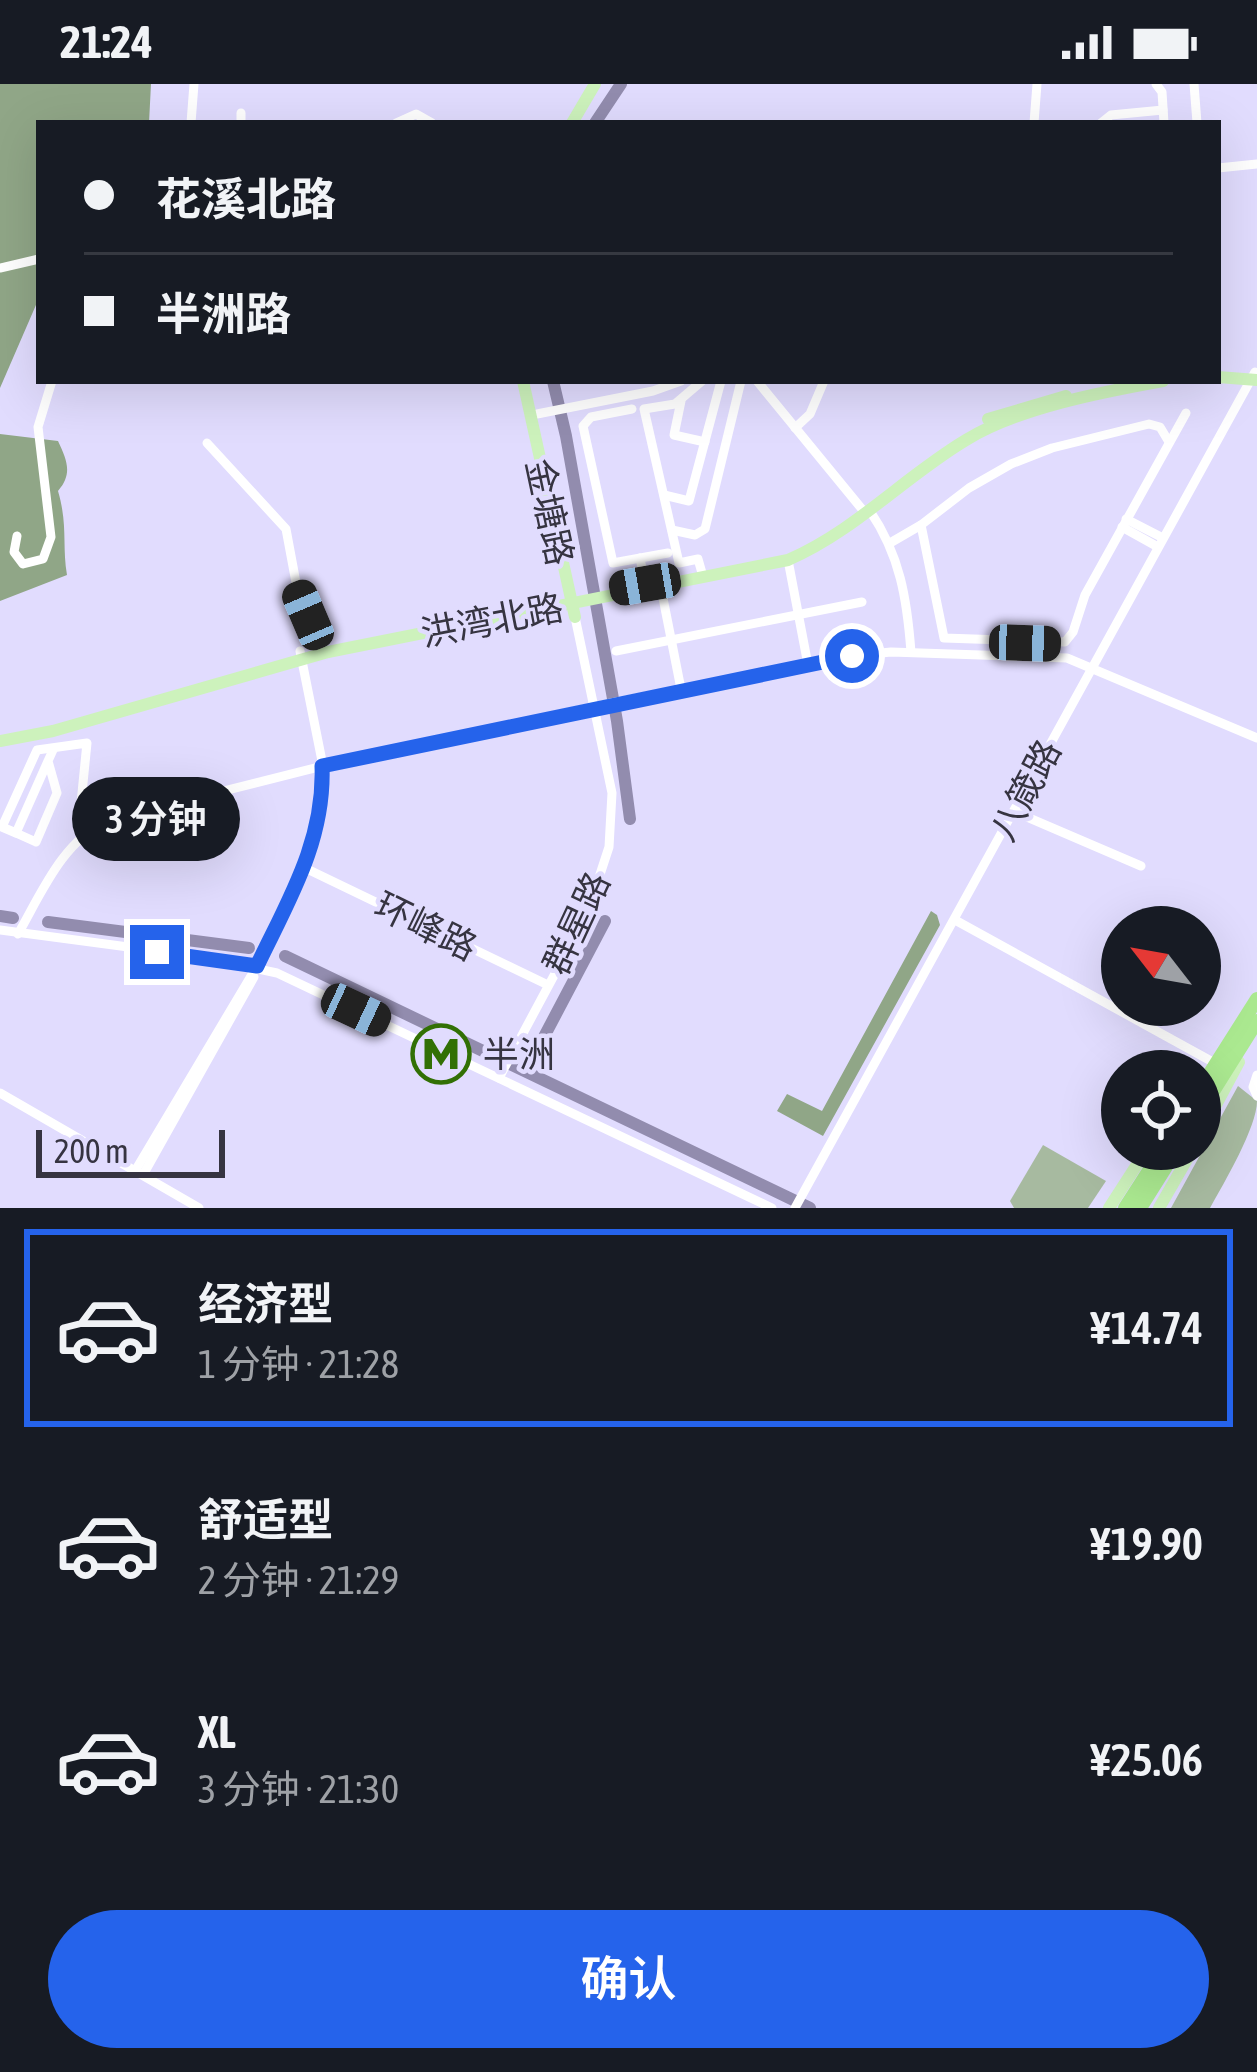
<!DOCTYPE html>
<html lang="zh">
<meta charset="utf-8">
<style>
:root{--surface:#171b24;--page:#20242c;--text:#f1f3f6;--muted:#9ea1a6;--line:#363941;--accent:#2563eb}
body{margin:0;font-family:"Asap Condensed","Noto Sans SC",sans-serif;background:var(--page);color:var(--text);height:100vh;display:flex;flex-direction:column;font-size:45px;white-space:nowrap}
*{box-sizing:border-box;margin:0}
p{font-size:39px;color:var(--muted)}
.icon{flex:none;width:66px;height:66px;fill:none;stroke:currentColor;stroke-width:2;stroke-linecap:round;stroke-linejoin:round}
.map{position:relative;height:1124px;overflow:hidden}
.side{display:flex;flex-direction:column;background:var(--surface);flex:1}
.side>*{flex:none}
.guide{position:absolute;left:36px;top:36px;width:1185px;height:264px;border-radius:0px;box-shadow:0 12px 48px #0002;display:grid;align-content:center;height:264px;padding:0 48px;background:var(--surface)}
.needle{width:78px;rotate:301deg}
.fabs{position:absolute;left:1101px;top:822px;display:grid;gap:24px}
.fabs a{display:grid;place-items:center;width:120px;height:120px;border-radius:50%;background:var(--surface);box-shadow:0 12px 48px #0002;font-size:60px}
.scale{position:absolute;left:36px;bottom:30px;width:189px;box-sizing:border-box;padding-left:12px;border:6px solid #363441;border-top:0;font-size:33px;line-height:42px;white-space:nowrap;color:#363441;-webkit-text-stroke:9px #e1dcfe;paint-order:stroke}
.end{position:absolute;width:54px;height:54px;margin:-27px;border:15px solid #2563eb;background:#fff;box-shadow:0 0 0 6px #fff}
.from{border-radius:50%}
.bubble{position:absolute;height:84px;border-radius:42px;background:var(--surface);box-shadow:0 12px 48px #0002;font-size:39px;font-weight:600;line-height:84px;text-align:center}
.car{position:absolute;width:36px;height:72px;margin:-36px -18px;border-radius:15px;box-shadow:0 0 9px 3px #0007;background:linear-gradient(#222 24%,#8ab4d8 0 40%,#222 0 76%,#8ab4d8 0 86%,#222 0)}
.guide b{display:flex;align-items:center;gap:42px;height:114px;font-size:45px}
.guide b+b{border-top:3px solid var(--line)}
.guide i{width:30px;height:30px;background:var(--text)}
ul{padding:21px 0 0;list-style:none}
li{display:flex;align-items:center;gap:36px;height:198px;margin:0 24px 18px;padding:0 24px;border:6px solid transparent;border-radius:0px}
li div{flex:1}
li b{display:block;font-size:45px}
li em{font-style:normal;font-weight:600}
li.active{border-color:var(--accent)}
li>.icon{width:108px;height:108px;stroke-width:1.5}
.action{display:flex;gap:24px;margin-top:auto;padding:24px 48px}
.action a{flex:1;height:138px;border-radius:72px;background:var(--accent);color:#fff;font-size:48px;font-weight:600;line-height:138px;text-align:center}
.status{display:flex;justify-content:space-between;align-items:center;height:84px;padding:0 60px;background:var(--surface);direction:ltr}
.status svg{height:33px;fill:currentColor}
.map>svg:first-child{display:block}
.green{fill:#a7baa0}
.forest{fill:#90a687}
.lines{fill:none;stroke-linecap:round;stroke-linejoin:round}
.river{stroke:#928cae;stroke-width:12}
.minor{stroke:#fff;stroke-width:9}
.major{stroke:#cdf2bc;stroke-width:12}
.highway{stroke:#abe990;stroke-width:14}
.route{stroke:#2563eb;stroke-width:15}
.labels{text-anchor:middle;stroke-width:9;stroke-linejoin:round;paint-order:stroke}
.street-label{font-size:36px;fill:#363441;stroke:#e1dcfe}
.poi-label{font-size:36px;fill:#363441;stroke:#e1dcfe;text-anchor:start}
</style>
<div class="status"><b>21:24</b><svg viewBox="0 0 49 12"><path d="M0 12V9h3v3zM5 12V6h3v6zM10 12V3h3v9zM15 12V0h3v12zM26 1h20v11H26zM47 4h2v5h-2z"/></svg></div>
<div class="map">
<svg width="1257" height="1124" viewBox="0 0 1257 1124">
<rect width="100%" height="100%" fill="#e1dcfe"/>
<g class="green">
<path d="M1238,1002L1257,1017C1257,1043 1224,1099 1210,1124H1171Z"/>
<path d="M1043,1061L1106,1097L1088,1124H1014L1010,1117Z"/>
</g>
<g class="forest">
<path d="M0,0H151L149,39H39V214L0,304Z"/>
<path d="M0,350L58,357C67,376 73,390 58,407C68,441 62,461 67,491L0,517Z"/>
<path d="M931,827L937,831L940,841L823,1052L777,1027L787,1010L822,1027Z"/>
</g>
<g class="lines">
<g class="river">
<path d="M595,39L621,0"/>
<path d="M553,297L566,352L617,637L630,735"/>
<path d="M0,832L13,834"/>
<path d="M48,838L249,864"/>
<path d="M285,872L810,1124"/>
<path d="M526,987L605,837"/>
</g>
<g class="minor">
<path d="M1156,0L1162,8L1164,39"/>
<path d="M1194,0L1197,39"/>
<path d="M241,29V39"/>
<path d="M191,39L194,0"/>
<path d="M396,39L416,30L432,39"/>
<path d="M1034,39L1037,0"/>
<path d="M1101,39L1111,31L1163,26"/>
<path d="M1218,84L1257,80"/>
<path d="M0,184L39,175"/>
<path d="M757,297L866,430"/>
<path d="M681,317L674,351L705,358"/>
<path d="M632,325L591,333L583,342L613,479L668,469"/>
<path d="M537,330L653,307L681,297"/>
<path d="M795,344L810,330L824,297"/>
<path d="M207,359L286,445L297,504L321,562"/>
<path d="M664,411L689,417L721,297"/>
<path d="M870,427C900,471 907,515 911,568"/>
<path d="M1126,435L1163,454"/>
<path d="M921,441L944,554L1065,558L1073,548L1085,511L1186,329"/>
<path d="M1122,443L1158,463"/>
<path d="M672,446L695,451L705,445L741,297"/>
<path d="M17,452L14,468L23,480L43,475L51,453L38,343L52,297"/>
<path d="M890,459L921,441L969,404L1011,380L1052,364L1149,340L1160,343L1169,358"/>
<path d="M640,474L645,500"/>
<path d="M788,476L808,581"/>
<path d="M702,489L698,475L679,479L644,325L675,320L702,297"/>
<path d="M661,504L681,605"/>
<path d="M616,567L862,518"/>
<path d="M48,677L57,709L36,758L16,749L48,677L53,666"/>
<path d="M1015,728L1141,782"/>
<path d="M16,749L2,743L37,666L87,659L80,729"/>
<path d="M305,784L548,901"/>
<path d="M955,836L1211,977"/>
<path d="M0,846L196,872L277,889L772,1124"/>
<path d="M18,850C42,808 62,758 108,736L323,682L611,619L852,572L891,568L1067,574L1257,654"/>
<path d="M1257,991L1253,1003L1257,1012"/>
<path d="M499,994L587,830L609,763L612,709L575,533"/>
<path d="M0,1009L199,1124"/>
<path d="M135,1087L257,882L308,776L321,717L323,682L300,567"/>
<path d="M143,1091L254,893"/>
<path d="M795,1124L1255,288"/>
</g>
<g class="major">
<path d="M572,39L595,0"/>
<path d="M1218,293L1257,296"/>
<path d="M523,297L575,533"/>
<path d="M988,335L1066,312"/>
<path d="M0,657L53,647L328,568L788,476C855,447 904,393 966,356C1018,324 1102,308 1163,297"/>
<path d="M1200,1051L1239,978"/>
<path d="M1109,1124L1147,1065"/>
<path d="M1159,1124L1193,1065"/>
</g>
<g class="highway">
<path d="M1200,1005L1257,915"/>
<path d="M1200,1028L1257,937"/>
<path d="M1125,1124L1163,1065"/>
<path d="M1140,1124L1177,1065"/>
</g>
</g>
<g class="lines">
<path class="route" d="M157,868L257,882C288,817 325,757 322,682L852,572"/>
</g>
<defs>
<g id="metro-ring" transform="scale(3)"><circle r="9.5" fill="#e1dcfe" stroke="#327005" stroke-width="1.5"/><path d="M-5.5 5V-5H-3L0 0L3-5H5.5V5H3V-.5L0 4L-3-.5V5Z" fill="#327005"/></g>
</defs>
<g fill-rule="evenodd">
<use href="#metro-ring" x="441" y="970"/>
</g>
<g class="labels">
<g class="street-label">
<text transform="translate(550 428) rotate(78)" y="13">金塘路</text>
<text transform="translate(492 536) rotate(-11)" y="13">洪湾北路</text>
<text transform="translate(1025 706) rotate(-62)" y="13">八箴路</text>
<text transform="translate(576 839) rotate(-65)" y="13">群星路</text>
<text transform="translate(426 842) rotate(26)" y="13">环峰路</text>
</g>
<g class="poi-label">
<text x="483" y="983">半洲</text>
</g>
</g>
</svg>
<div class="fabs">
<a><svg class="needle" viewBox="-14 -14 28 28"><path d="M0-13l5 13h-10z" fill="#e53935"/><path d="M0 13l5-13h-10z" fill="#9ea1a6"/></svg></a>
<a><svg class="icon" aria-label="locate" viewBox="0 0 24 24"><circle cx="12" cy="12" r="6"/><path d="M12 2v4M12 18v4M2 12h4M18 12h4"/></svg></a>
</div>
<div class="scale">200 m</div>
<i class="end from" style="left:852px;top:572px"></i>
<i class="end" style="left:157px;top:868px"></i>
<div class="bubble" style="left:72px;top:693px;width:168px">3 分钟</div>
<i class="car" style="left:645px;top:500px;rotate:260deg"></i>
<i class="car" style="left:308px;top:531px;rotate:337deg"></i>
<i class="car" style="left:1025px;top:559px;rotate:92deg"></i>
<i class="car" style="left:356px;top:926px;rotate:115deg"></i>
<div class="guide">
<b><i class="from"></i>花溪北路</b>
<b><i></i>半洲路</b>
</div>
</div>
<section class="side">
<ul>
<li class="active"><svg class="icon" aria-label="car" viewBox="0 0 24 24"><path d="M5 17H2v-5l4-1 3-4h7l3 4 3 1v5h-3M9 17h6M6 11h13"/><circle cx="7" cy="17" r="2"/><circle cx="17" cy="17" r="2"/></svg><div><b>经济型</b><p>1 分钟 · 21:28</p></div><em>¥14.74</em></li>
<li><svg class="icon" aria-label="car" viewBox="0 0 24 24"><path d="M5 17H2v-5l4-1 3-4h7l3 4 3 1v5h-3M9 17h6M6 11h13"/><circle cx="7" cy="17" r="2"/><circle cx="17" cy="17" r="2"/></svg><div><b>舒适型</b><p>2 分钟 · 21:29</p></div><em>¥19.90</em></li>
<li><svg class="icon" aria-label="car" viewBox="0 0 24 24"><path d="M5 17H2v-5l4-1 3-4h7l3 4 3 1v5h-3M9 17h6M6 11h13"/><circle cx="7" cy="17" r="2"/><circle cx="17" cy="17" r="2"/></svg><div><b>XL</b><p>3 分钟 · 21:30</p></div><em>¥25.06</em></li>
</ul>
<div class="action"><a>确认</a></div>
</section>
